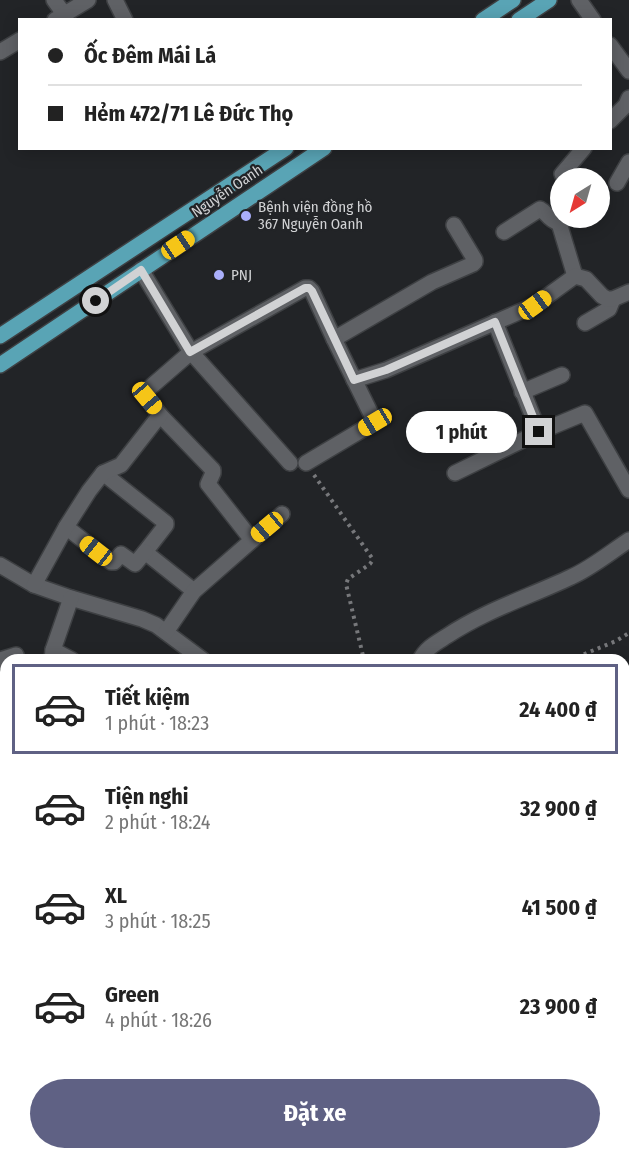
<!DOCTYPE html>
<html lang="vi">
<meta charset="utf-8">
<style>
:root{--surface:#fff;--page:#f6f6f6;--text:#222;--muted:#767676;--line:#e0e0e0;--accent:#5f6184}
body{margin:0;font-family:"Fira Sans Condensed",sans-serif;background:var(--page);color:var(--text);height:100vh;display:flex;flex-direction:column;font-size:22px;white-space:nowrap}
*{box-sizing:border-box;margin:0}
p{font-size:20px;color:var(--muted)}
.icon{flex:none;width:33px;height:33px;fill:none;stroke:currentColor;stroke-width:2;stroke-linecap:round;stroke-linejoin:round}
.map{position:relative;flex:1;overflow:hidden}
.drawer{position:absolute;left:0px;top:654px;width:630px;height:506px;display:flex;flex-direction:column;background:var(--surface);border-radius:18px 18px 0 0;box-shadow:0 3px 15px #0003}
.drawer>*{flex:none}
.guide{position:absolute;left:18px;top:18px;width:594px;height:132px;border-radius:0px;box-shadow:0 3px 15px #0003;display:grid;align-content:center;height:132px;padding:0 30px;background:var(--surface)}
.needle{width:39px;rotate:217deg}
.controls{position:absolute;left:550px;top:168px;display:grid;gap:12px}
.controls a{display:grid;place-items:center;width:60px;height:60px;border-radius:50%;background:var(--surface);box-shadow:0 3px 15px #0003;font-size:30px}
.end{position:absolute;width:27px;height:27px;margin:-14px;border:8px solid #d1d2d4;background:#111;box-shadow:0 0 0 3px #111}
.from{border-radius:50%}
.bubble{position:absolute;height:42px;border-radius:21px;background:var(--surface);box-shadow:0 3px 15px #0003;font-size:20px;font-weight:700;line-height:42px;text-align:center}
.car{position:absolute;width:18px;height:36px;margin:-18px -9px;border-radius:8px;box-shadow:0 0 4px 2px #0007;background:linear-gradient(#f5c518 24%,#345 0 40%,#f5c518 0 76%,#345 0 86%,#f5c518 0)}
.guide b{display:flex;align-items:center;gap:21px;height:57px;font-size:22px}
.guide b+b{border-top:2px solid var(--line)}
.guide i{width:15px;height:15px;background:var(--text)}
ul{padding:10px 0 0;list-style:none}
li{display:flex;align-items:center;gap:18px;height:90px;margin:0 12px 9px;padding:0 18px;border:3px solid transparent;border-radius:0px}
li div{flex:1}
li b{display:block;font-size:22px}
li em{font-style:normal;font-weight:700}
li.current{border-color:var(--accent)}
li>.icon{width:54px;height:54px;stroke-width:1.5}
.button{display:flex;gap:12px;margin-top:auto;padding:12px 30px}
.button a{flex:1;height:69px;border-radius:36px;background:var(--accent);color:#fff;font-size:24px;font-weight:700;line-height:69px;text-align:center}
.map>svg:first-child{display:block}
.lines{fill:none;stroke-linecap:round;stroke-linejoin:round}
.minor-casing{stroke:#3e4043;stroke-width:18}
.major-casing{stroke:#3e4043;stroke-width:18}
.path{stroke:#77787b;stroke-width:4;stroke-dasharray:3 4.5;stroke-linecap:butt}
.minor{stroke:#5f6165;stroke-width:15}
.major{stroke:#59a4b5;stroke-width:15}
.route{stroke:#d1d2d4;stroke-width:8}
.poi-dot{fill:#aaaffb;stroke:#222427;stroke-width:2}
.labels{text-anchor:middle;stroke-width:4.5;stroke-linejoin:round;paint-order:stroke}
.street-label{font-size:15px;fill:#d1d2d4;stroke:#222427}
.poi-label{font-size:15px;fill:#d1d2d4;stroke:#222427;text-anchor:start}
</style>
<div class="map">
<svg width="629" height="1159" viewBox="0 0 629 1159">
<rect width="100%" height="100%" fill="#222427"/>
<g class="lines">
<g class="minor-casing">
<g id="minor">
<path d="M54,0L64,14"/>
<path d="M115,0L125,20"/>
<path d="M579,0L593,20"/>
<path d="M55,20L88,0"/>
<path d="M610,45L629,71"/>
<path d="M0,52L20,40"/>
<path d="M610,121L626,105L629,98"/>
<path d="M564,178L562,174L584,148"/>
<path d="M617,183L629,162"/>
<path d="M568,218L559,223L575,276"/>
<path d="M504,232L540,209C548,213 547,219 559,223"/>
<path d="M141,270L191,352L290,463"/>
<path d="M495,322L539,432"/>
<path d="M585,323L609,309L613,299"/>
<path d="M334,339L432,282L473,264L475,262V260L454,225"/>
<path d="M354,380L386,370L535,305L575,276L586,279L602,296L607,299H613L629,292"/>
<path d="M522,392L562,375"/>
<path d="M160,415L213,470V473L208,484L252,540"/>
<path d="M103,473L166,523V525L145,552L194,591"/>
<path d="M455,473L539,432L585,413L629,490"/>
<path d="M66,527L111,562H114L121,554L135,564L145,552"/>
<path d="M0,565L34,585L71,598L142,619L156,625L203,660"/>
<path d="M34,585L66,527L89,491L103,473L121,465L160,415L145,395L146,391L191,352L305,288H309L312,291L334,339L375,422L306,463"/>
<path d="M166,632L194,591L282,514"/>
<path d="M53,650L72,660"/>
<path d="M0,660L16,655"/>
<path d="M52,660L53,650L71,598"/>
<path d="M420,660C426,648 436,643 447,636C486,610 529,597 571,577C590,569 611,552 629,540"/>
<path d="M624,814H629"/>
<path d="M624,879L629,883"/>
<path d="M0,908L6,928"/>
<path d="M624,911L629,905"/>
<path d="M624,1037L629,1038"/>
<path d="M624,1106L629,1102"/>
<path d="M0,1150L6,1146"/>
<path d="M475,1154L477,1159"/>
<path d="M260,1159L269,1154"/>
<path d="M568,1159L573,1154"/>
</g>
</g>
<g class="major-casing">
<g id="major">
<path d="M483,20L513,0"/>
<path d="M519,20L549,0"/>
<path d="M0,336L286,148"/>
<path d="M0,365L324,148"/>
</g>
</g>
<g class="path">
<path d="M314,475L372,558V561L370,564L348,579L346,584L364,660"/>
<path d="M570,660L616,641L629,633"/>
</g>
<use href="#minor" class="minor"/>
<use href="#major" class="major"/>
</g>
<g class="lines">
<path class="route" d="M96,301L141,270L190,352L305,288H309L312,291L354,380L386,370L495,322L539,432"/>
</g>
<g class="poi-dot">
<circle cx="246" cy="216" r="6"/>
<circle cx="219" cy="275" r="6"/>
</g>
<g class="labels">
<g class="street-label">
<text transform="translate(227 191) rotate(-34)" y="5">Nguyễn Oanh</text>
</g>
<g class="poi-label">
<text x="258" y="212">Bệnh viện đồng hồ<tspan x="258" dy="17">367 Nguyễn Oanh</tspan></text>
<text x="231" y="280">PNJ</text>
</g>
</g>
</svg>
<div class="controls">
<a><svg class="needle" viewBox="-14 -14 28 28"><path d="M0-13l5 13h-10z" fill="#e53935"/><path d="M0 13l5-13h-10z" fill="#767676"/></svg></a>
</div>
<i class="end from" style="left:96px;top:301px"></i>
<i class="end" style="left:539px;top:432px"></i>
<div class="bubble" style="left:406px;top:411px;width:111px">1 phút</div>
<i class="car" style="left:178px;top:245px;rotate:56deg"></i>
<i class="car" style="left:535px;top:305px;rotate:54deg"></i>
<i class="car" style="left:147px;top:398px;rotate:140deg"></i>
<i class="car" style="left:375px;top:422px;rotate:239deg"></i>
<i class="car" style="left:267px;top:527px;rotate:230deg"></i>
<i class="car" style="left:96px;top:551px;rotate:308deg"></i>
<div class="guide">
<b><i class="from"></i>Ốc Đêm Mái Lá</b>
<b><i></i>Hẻm 472/71 Lê Đức Thọ</b>
</div>
<section class="drawer">
<ul>
<li class="current"><svg class="icon" aria-label="car" viewBox="0 0 24 24"><path d="M5 17H2v-5l4-1 3-4h7l3 4 3 1v5h-3M9 17h6M6 11h13"/><circle cx="7" cy="17" r="2"/><circle cx="17" cy="17" r="2"/></svg><div><b>Tiết kiệm</b><p>1 phút · 18:23</p></div><em>24 400 ₫</em></li>
<li><svg class="icon" aria-label="car" viewBox="0 0 24 24"><path d="M5 17H2v-5l4-1 3-4h7l3 4 3 1v5h-3M9 17h6M6 11h13"/><circle cx="7" cy="17" r="2"/><circle cx="17" cy="17" r="2"/></svg><div><b>Tiện nghi</b><p>2 phút · 18:24</p></div><em>32 900 ₫</em></li>
<li><svg class="icon" aria-label="car" viewBox="0 0 24 24"><path d="M5 17H2v-5l4-1 3-4h7l3 4 3 1v5h-3M9 17h6M6 11h13"/><circle cx="7" cy="17" r="2"/><circle cx="17" cy="17" r="2"/></svg><div><b>XL</b><p>3 phút · 18:25</p></div><em>41 500 ₫</em></li>
<li><svg class="icon" aria-label="car" viewBox="0 0 24 24"><path d="M5 17H2v-5l4-1 3-4h7l3 4 3 1v5h-3M9 17h6M6 11h13"/><circle cx="7" cy="17" r="2"/><circle cx="17" cy="17" r="2"/></svg><div><b>Green</b><p>4 phút · 18:26</p></div><em>23 900 ₫</em></li>
</ul>
<div class="button"><a>Đặt xe</a></div>
</section>
</div>
